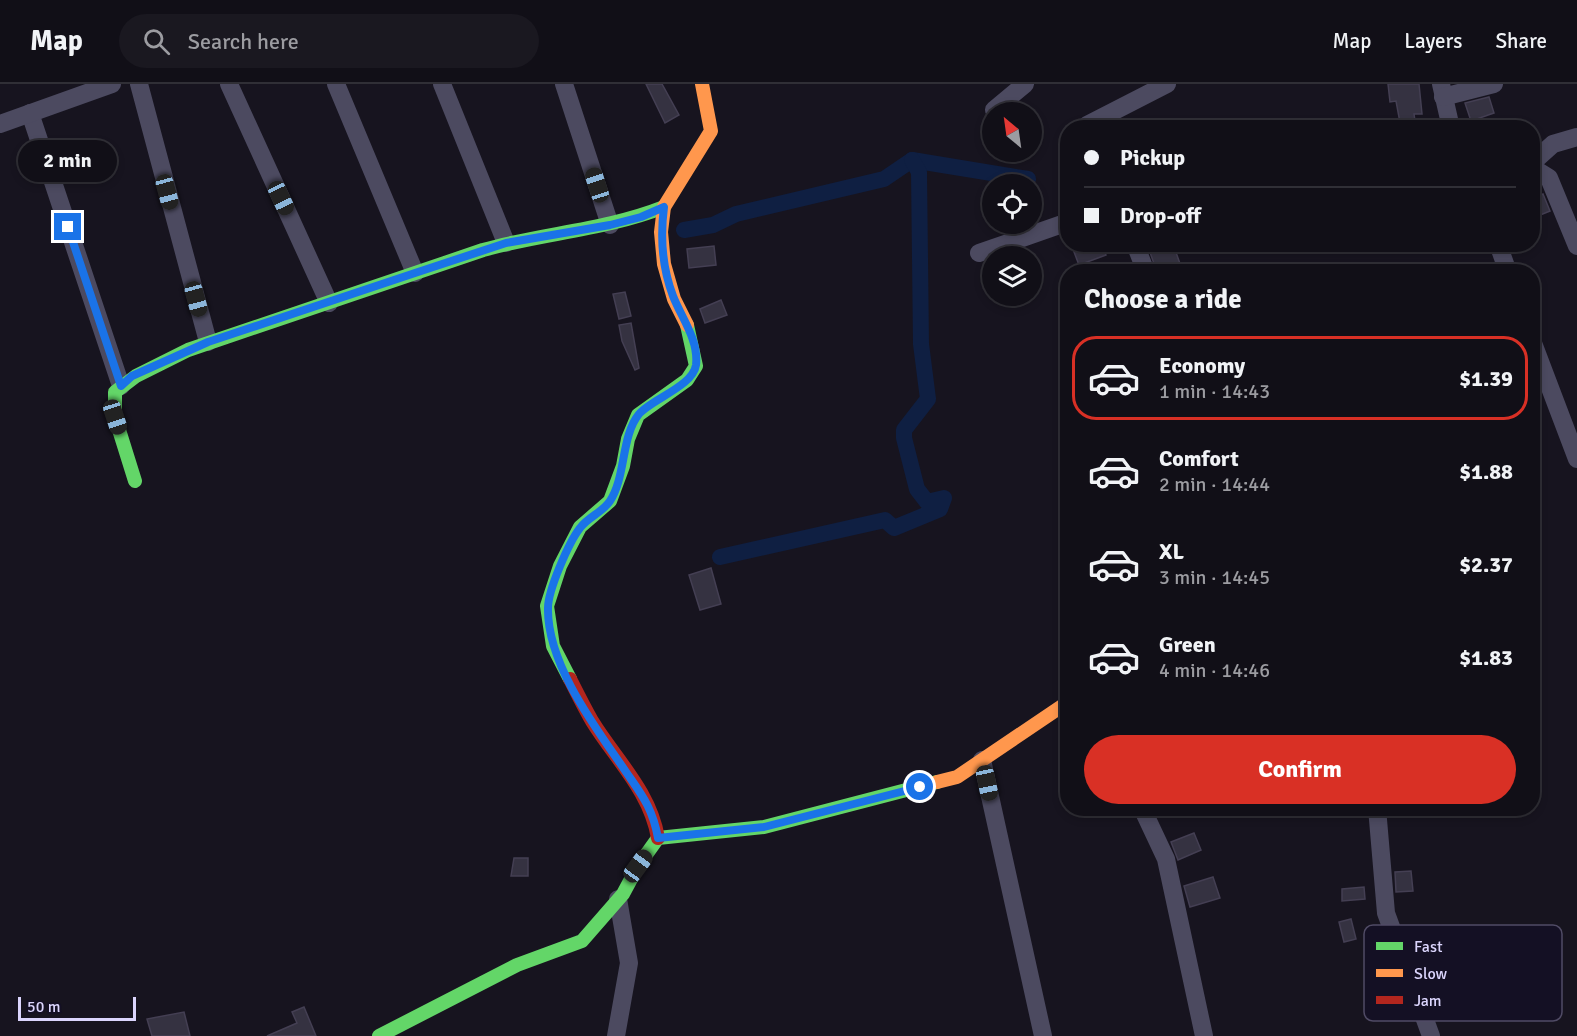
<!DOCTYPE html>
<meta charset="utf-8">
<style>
:root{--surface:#110f17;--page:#1a1820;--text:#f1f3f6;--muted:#9c9ca1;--line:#302f36;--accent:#d93025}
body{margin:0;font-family:Signika,sans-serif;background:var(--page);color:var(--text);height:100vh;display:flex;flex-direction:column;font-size:22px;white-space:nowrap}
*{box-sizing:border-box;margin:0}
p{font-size:20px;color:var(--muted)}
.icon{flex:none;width:33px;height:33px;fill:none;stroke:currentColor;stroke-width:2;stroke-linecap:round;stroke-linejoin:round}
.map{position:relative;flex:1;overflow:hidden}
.details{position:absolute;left:1060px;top:180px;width:480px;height:552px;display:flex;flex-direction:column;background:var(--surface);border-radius:24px;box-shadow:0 3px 9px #0003,0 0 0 2px var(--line)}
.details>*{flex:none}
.guide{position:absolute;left:1060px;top:36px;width:480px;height:132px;border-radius:24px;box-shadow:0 3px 9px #0003,0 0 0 2px var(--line);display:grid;align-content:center;height:132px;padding:0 24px;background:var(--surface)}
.needle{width:39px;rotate:331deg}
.controls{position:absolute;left:982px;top:18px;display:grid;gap:12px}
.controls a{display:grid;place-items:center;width:60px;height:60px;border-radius:50%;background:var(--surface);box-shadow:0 3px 9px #0003,0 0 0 2px var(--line);font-size:30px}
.scale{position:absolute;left:18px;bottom:15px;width:118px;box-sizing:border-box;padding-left:6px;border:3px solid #dbd5fd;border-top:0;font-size:16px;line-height:21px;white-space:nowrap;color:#dbd5fd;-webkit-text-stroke:4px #141024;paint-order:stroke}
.end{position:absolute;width:27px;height:27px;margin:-14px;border:8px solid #1a73e8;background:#fff;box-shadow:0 0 0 3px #fff}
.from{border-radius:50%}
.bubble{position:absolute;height:42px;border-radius:21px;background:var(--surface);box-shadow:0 3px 9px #0003,0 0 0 2px var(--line);font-size:20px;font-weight:700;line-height:42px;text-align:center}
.car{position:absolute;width:18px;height:36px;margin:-18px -9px;border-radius:8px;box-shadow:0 0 4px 2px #0007;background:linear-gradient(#222 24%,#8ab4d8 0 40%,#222 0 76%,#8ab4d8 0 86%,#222 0)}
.guide b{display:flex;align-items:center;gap:21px;height:57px;font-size:22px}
.guide b+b{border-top:2px solid var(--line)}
.guide i{width:15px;height:15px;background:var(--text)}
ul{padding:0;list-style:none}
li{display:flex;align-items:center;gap:18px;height:84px;margin:0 12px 9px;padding:0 12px;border:3px solid transparent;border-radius:24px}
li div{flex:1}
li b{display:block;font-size:22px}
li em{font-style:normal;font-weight:700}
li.selected{border-color:var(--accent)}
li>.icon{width:54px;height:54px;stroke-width:1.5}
h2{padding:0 24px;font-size:27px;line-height:72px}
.cta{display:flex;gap:12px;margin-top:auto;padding:12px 24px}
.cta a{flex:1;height:69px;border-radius:36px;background:var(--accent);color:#fff;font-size:24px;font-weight:700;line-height:69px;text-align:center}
header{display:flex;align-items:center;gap:36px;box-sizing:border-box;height:84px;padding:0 30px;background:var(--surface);border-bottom:2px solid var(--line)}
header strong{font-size:28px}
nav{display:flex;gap:33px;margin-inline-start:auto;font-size:21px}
.search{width:420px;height:54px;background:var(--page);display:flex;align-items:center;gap:15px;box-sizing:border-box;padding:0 21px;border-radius:33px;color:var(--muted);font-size:22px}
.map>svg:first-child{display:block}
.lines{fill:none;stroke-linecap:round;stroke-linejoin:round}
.canal{stroke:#0f1f42;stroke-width:16}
.building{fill:#353241;stroke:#443f53;stroke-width:1.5}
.street{stroke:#4c4a60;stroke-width:18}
.fast{stroke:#63d668;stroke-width:14}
.slow{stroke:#ff974d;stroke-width:14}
.jam{stroke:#b3261e;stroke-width:14}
.route{stroke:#1a73e8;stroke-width:8}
.key{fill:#141024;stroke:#504b65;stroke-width:1.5}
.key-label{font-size:16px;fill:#dbd5fd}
</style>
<header>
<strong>Map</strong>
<div class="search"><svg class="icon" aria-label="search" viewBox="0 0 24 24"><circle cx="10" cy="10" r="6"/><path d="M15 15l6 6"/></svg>Search here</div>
<nav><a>Map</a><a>Layers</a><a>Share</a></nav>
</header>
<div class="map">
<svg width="1577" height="952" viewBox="0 0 1577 952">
<rect width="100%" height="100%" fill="#17141f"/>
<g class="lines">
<g class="canal">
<path d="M684,146L713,141L736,130L884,95L912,76L1028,95"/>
<path d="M720,473L885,436L894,444L940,425L944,414L927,418L917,405L904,354V346L928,315L921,260L919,88L912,76"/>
</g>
</g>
<g class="building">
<path d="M646,0H662L679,31L665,39Z"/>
<path d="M1388,0H1419L1422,30H1414L1416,44H1401L1396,17L1390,18Z"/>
<path d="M1489,13L1494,29L1471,37L1465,19Z"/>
<path d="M1543,110L1550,127L1533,134V114Z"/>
<path d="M1071,160H1102L1106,171L1079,181Z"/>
<path d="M1147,160H1173L1183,188H1157Z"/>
<path d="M714,162L716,181L689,184L687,165Z"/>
<path d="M625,208L631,232L619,235L613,210Z"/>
<path d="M721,216L727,231L705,239L700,225Z"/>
<path d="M631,239L639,284L635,286L622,257L619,241Z"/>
<path d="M711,484L721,520L700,526L689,491Z"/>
<path d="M1194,749L1201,766L1178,776L1171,758Z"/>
<path d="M514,774H528V792H511Z"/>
<path d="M1411,787L1413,807L1396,808L1395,788Z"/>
<path d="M1213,793L1220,814L1190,823L1184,802Z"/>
<path d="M1364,803L1365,815L1342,817V805Z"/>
<path d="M1351,835L1356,855L1344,858L1339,838Z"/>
<path d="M304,923L316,952H267L297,939L292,928Z"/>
<path d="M184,928L190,952H152L147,935Z"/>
</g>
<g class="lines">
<g class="street">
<path d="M139,0L208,258"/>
<path d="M229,0L329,219"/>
<path d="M336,0L415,189"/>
<path d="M442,0L506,159"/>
<path d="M564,0L610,141"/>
<path d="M1441,0L1451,44"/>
<path d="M1443,13L1494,0"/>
<path d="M994,26L1025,0"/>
<path d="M30,29L121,302"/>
<path d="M0,40L112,0"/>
<path d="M1087,41L1167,0"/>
<path d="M1533,78L1553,60L1577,53"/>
<path d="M1533,84L1549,94L1577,162"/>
<path d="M1135,160L1146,188"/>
<path d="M1498,160L1508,188"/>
<path d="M979,169L1068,138"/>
<path d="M1533,259L1577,375"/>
<path d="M982,676L1043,952"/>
<path d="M1142,724L1166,775L1204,952"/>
<path d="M1377,724L1386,829L1431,952"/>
<path d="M616,952L629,879L618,815"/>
</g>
<g class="fast">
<path d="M135,397L115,333V308L136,292L188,266L483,166C543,149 606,146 664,123"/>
<path d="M570,595L553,562L547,522L560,482L580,443L610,417L623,382L628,355L638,331L687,296L696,282L687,241"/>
<path d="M379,952L517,881L582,857L623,810L638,782L658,754L764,743L937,698"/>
</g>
<g class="slow">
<path d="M687,241L674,215L664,180L661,148L664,123L711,47L702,0"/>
<path d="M937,698L957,693L1068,618"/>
</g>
<path class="jam" d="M570,595C577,609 584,623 592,637C616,676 650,707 658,754"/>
</g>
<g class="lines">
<path class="route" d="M68,143L121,302L132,292L208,258L415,189L506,159L610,141L641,133L664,123C660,154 662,183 673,212C681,233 699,256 696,281C693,302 652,315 639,330C621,352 626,393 610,417C603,428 588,433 580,444C569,458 548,506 548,524C547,578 592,639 622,682C640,709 652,721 658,754L764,743L920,703"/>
</g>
<rect x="1364" y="841" width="198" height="96" rx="9" class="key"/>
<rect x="1376" y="858" width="27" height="8" fill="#63d668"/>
<rect x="1376" y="885" width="27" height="8" fill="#ff974d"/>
<rect x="1376" y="912" width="27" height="8" fill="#b3261e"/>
<g class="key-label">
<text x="1414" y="868">Fast</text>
<text x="1414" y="895">Slow</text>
<text x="1414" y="922">Jam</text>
</g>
</svg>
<div class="controls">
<a><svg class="needle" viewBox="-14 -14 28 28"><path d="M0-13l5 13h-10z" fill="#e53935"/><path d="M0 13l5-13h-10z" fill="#9c9ca1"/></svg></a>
<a><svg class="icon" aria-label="locate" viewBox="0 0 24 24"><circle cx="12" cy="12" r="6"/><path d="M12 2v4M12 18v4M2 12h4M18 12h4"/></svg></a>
<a><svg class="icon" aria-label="layers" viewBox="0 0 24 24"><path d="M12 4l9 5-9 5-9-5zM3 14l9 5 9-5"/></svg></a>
</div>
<div class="scale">50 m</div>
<i class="end from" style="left:920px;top:703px"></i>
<i class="end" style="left:68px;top:143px"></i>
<div class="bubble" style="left:18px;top:56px;width:99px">2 min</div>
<i class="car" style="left:597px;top:101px;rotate:342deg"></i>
<i class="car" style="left:167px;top:108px;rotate:165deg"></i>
<i class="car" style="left:281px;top:114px;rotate:155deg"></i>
<i class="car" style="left:196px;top:215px;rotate:165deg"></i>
<i class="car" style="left:115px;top:333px;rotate:162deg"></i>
<i class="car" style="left:987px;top:699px;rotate:168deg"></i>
<i class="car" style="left:638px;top:782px;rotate:36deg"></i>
<div class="guide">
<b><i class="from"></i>Pickup</b>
<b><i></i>Drop-off</b>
</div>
<section class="details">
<h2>Choose a ride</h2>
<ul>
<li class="selected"><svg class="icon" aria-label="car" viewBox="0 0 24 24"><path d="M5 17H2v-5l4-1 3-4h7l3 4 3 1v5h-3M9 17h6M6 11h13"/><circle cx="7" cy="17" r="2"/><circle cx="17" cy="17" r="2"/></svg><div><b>Economy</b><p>1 min · 14:43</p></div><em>$1.39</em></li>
<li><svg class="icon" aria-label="car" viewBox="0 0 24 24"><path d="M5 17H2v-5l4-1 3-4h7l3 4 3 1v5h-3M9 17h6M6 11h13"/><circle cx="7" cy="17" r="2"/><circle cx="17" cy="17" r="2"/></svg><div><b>Comfort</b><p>2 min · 14:44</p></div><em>$1.88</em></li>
<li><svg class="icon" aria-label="car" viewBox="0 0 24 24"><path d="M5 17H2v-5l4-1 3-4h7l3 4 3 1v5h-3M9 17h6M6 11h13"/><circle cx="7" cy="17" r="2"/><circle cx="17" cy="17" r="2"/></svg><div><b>XL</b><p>3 min · 14:45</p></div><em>$2.37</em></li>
<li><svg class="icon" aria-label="car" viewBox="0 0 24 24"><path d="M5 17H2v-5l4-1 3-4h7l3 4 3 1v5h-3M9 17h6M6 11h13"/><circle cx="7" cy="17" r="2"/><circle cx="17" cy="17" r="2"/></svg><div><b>Green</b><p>4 min · 14:46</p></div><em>$1.83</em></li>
</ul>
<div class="cta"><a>Confirm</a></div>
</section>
</div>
